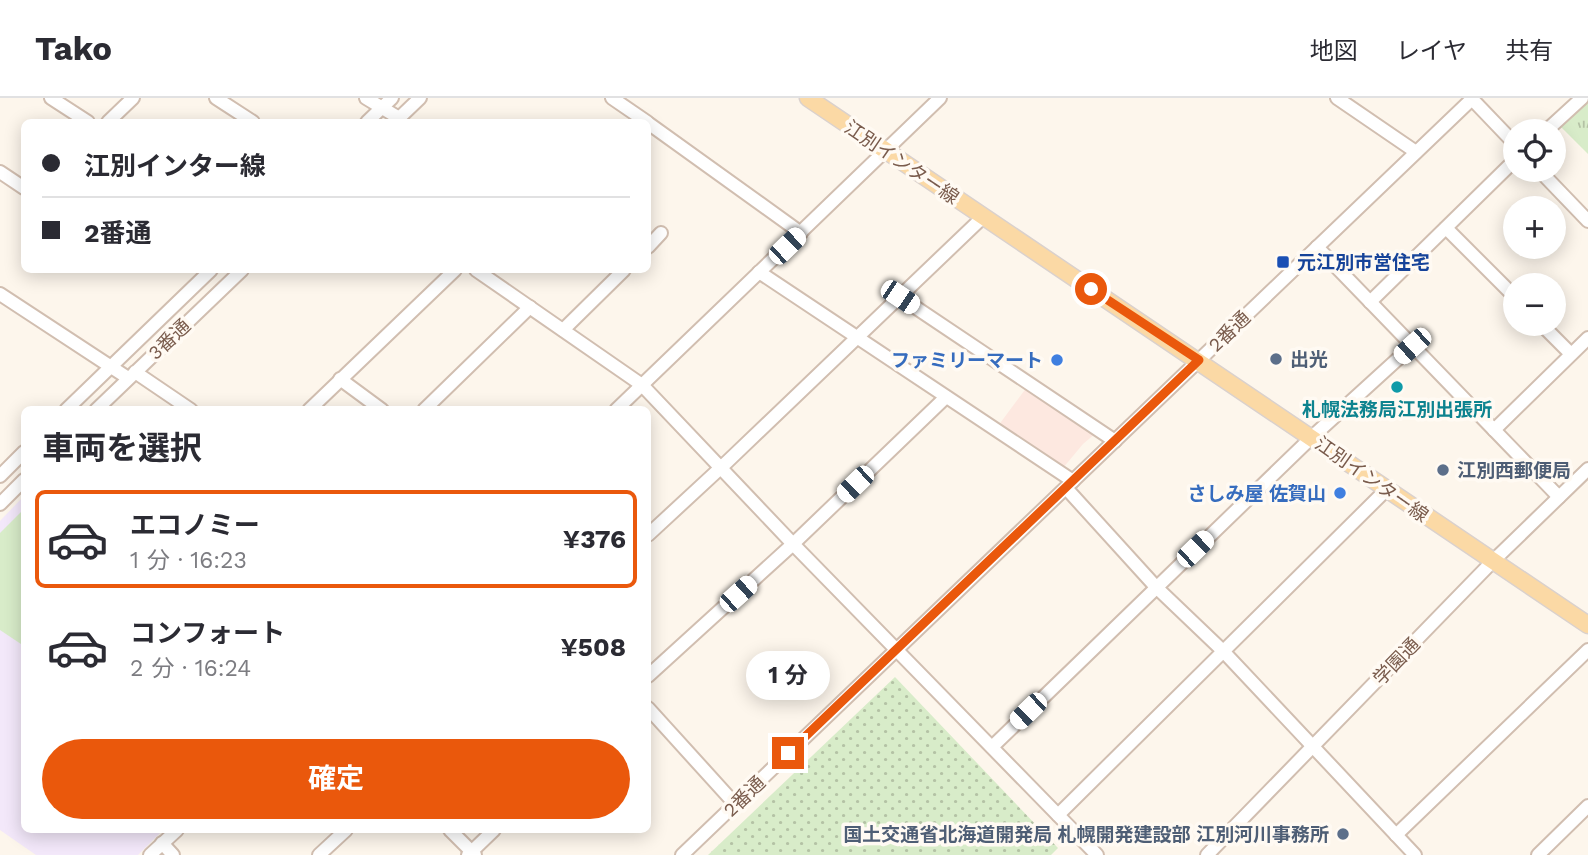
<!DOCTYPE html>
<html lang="ja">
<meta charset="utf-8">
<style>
:root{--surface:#fff;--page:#f7f7f7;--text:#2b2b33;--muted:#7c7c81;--line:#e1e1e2;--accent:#ea580c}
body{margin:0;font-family:"Work Sans","Noto Sans JP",sans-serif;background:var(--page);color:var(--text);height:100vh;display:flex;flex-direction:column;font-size:26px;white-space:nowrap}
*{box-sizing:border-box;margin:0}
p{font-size:23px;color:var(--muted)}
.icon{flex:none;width:38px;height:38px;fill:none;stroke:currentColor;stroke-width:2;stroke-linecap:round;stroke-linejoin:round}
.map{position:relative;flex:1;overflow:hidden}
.panel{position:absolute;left:21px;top:308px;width:630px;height:427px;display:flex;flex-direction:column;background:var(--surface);border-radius:10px;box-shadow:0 4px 18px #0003}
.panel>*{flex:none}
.banner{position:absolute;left:21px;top:21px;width:630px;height:154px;border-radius:10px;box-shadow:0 4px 18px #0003;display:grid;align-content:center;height:154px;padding:0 21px;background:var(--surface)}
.buttons{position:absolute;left:1503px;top:21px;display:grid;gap:14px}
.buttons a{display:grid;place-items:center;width:63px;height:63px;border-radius:50%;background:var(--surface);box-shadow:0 4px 18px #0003;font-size:35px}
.end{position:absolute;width:32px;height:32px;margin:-16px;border:9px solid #ea580c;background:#fff;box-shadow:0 0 0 4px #fff}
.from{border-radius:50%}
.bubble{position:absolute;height:49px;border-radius:24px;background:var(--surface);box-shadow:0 4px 18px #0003;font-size:23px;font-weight:700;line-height:49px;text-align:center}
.car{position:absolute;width:21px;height:42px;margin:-21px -10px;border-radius:9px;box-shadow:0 0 5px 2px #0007;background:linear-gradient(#fff 24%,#345 0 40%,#fff 0 76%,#345 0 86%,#fff 0)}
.banner b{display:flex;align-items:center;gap:24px;height:66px;font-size:26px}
.banner b+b{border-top:2px solid var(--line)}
.banner i{width:18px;height:18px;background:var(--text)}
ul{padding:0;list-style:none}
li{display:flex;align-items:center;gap:21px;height:98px;margin:0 14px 10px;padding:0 7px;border:4px solid transparent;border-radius:10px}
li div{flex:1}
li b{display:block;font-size:26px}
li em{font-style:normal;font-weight:700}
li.selected{border-color:var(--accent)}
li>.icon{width:63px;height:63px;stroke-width:1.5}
h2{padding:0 21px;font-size:32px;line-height:84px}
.button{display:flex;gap:14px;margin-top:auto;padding:14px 21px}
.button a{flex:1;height:80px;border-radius:42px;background:var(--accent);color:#fff;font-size:28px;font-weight:700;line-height:80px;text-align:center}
header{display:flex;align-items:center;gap:42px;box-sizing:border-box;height:98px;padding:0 35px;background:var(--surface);border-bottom:2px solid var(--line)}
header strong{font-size:33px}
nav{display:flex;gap:38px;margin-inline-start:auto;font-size:24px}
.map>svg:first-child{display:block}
.commercial{fill:#fde8e0}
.education{fill:#f3e8fa}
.grass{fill:url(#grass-dots)}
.park{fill:url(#park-tufts)}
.garden{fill:#d8ecc9}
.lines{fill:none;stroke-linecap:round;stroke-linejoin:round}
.minor-casing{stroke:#d1beb0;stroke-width:16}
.major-casing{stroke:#dad1cd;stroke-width:19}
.minor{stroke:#fff;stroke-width:12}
.major{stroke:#fbd9a5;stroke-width:16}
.route{stroke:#ea580c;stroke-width:9}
.transit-dot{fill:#1a4fb4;stroke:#fffaf3;stroke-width:2.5}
.service-dot{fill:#5c6f8a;stroke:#fffaf3;stroke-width:2.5}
.shop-dot{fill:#3f7fe0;stroke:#fffaf3;stroke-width:2.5}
.culture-dot{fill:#0f9aa8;stroke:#fffaf3;stroke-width:2.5}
.labels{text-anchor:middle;stroke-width:7;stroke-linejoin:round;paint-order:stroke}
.street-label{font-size:19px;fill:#7a5c4d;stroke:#fffaf3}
.transit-label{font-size:19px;font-weight:bold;fill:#164399;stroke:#fffaf3;text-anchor:start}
.service-label{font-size:19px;font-weight:bold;fill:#4e5e75;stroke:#fffaf3;text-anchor:start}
.shop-label{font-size:19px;font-weight:bold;fill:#366cbe;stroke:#fffaf3;text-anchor:end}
.culture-label{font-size:19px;font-weight:bold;fill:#0d838f;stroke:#fffaf3}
</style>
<header>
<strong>Tako</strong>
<nav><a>地図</a><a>レイヤ</a><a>共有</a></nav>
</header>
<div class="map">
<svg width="1588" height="757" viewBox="0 0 1588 757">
<defs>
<pattern id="grass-dots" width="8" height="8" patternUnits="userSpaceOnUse" patternTransform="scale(1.75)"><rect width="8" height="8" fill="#d8ecc9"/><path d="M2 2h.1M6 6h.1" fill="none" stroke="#b4c2a5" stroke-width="1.8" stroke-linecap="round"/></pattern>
<pattern id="park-tufts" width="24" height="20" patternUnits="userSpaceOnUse" patternTransform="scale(1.75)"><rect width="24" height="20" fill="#d8ecc9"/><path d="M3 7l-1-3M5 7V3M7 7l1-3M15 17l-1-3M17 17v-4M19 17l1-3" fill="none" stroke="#b4c2a5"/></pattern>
</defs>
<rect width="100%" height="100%" fill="#fdf6ec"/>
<path class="commercial" d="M1027,289L1096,335L1083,346L1063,370L998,328Z"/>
<path class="education" d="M24,398V732H163L138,757H36L0,732V423Z"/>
<path class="grass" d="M895,579L1058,750L1051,757H708Z"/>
<path class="park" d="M1588,3V56L1561,29Z"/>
<path class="garden" d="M24,411V548L0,532V435Z"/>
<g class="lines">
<g class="minor-casing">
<g id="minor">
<path d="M51,0L88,24"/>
<path d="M216,0L253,24"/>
<path d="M366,0L399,20"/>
<path d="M612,0L647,24"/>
<path d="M1337,0L1416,54"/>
<path d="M1472,1L1516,47"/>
<path d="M108,24L133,0"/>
<path d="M367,24L392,0"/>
<path d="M395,24L420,0"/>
<path d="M648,25L801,135"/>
<path d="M1546,33L1582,0"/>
<path d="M1539,72L1588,123"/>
<path d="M0,74L24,90"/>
<path d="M1446,130L1516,200"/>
<path d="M648,149L661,135"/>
<path d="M1317,149L1559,399"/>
<path d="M476,172L642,287L793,446L1097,757"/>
<path d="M759,174L1073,383"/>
<path d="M0,196L128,280"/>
<path d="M900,199L1115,343"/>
<path d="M1370,204L1516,61"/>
<path d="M1541,226L1571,256"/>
<path d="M563,232L624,172"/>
<path d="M135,274L191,312"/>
<path d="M340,281L382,312"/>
<path d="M66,312L211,172"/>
<path d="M96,312L242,172"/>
<path d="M309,312L455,172"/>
<path d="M424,312L530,209"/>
<path d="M616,312L940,0"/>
<path d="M1494,332L1588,240"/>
<path d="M0,378L24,354"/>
<path d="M1066,390L1156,489L1223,553L1415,757"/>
<path d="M0,406L24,382"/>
<path d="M648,437L728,363L983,119"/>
<path d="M648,578L793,446L946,299"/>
<path d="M648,610L735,706"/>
<path d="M992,649L1312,339L1412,248"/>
<path d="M1058,717L1387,391"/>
<path d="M450,732L475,757"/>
<path d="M1396,737L1588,552"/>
<path d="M162,745L173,757"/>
<path d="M150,757L177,732"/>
<path d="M319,757L346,732"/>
<path d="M468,757L494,732"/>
<path d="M682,757L1473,0"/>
<path d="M1207,757L1492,464L1588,371"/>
<path d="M1538,757L1588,708"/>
</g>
</g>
<g class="major-casing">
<path id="major" d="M808,0L1588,527"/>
</g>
<use href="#minor" class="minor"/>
<use href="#major" class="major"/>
</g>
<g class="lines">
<path class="route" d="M788,655L1199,262L1091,191"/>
</g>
<rect class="transit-dot" x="1276" y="157" width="14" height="14" rx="3.5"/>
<g class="service-dot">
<circle cx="1276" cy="261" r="7"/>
<circle cx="1443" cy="372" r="7"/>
<circle cx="1343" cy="736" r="7"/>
</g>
<g class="shop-dot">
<circle cx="1057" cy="262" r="7"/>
<circle cx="1340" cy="395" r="7"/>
</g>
<circle class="culture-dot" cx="1397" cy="289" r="7"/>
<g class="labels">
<g class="street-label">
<text transform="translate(902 64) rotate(34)" y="7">江別インター線</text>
<text transform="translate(1229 233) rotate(-44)" y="7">2番通</text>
<text transform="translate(169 241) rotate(-43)" y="7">3番通</text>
<text transform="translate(1372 381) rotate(35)" y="7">江別インター線</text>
<text transform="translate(1396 563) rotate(-46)" y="7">学園通</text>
<text transform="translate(744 698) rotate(-44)" y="7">2番通</text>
</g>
<g class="transit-label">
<text x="1297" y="171">元江別市営住宅</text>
</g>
<g class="service-label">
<text x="1290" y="268">出光</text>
<text x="1457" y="379">江別西郵便局</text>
<text x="1329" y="743" text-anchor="end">国土交通省北海道開発局 札幌開発建設部 江別河川事務所</text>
</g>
<g class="shop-label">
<text x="1043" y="269">ファミリーマート</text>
<text x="1326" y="402">さしみ屋 佐賀山</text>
</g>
<g class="culture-label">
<text x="1397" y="318">札幌法務局江別出張所</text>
</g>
</g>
</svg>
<div class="buttons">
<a><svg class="icon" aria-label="locate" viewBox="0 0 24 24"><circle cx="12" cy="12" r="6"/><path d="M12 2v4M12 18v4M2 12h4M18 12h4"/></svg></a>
<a>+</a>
<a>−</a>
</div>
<i class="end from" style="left:1091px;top:191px"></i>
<i class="end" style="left:788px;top:655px"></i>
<div class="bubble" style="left:746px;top:553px;width:84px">1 分</div>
<i class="car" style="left:787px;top:148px;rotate:46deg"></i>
<i class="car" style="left:900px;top:199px;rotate:124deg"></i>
<i class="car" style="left:1412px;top:248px;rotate:228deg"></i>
<i class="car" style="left:855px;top:386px;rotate:226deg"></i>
<i class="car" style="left:1195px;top:451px;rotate:46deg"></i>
<i class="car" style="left:738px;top:496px;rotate:48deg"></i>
<i class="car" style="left:1028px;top:613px;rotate:226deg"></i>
<div class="banner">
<b><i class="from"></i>江別インター線</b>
<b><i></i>2番通</b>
</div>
<section class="panel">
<h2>車両を選択</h2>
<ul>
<li class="selected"><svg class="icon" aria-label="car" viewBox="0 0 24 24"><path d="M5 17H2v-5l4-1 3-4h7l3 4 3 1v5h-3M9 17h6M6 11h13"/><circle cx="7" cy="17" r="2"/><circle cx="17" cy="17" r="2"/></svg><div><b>エコノミー</b><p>1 分 · 16:23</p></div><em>¥376</em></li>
<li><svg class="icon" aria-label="car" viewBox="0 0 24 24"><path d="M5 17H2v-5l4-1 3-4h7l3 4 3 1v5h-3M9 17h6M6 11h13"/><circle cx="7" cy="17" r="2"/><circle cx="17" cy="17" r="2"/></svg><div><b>コンフォート</b><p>2 分 · 16:24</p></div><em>¥508</em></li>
</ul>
<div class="button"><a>確定</a></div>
</section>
</div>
